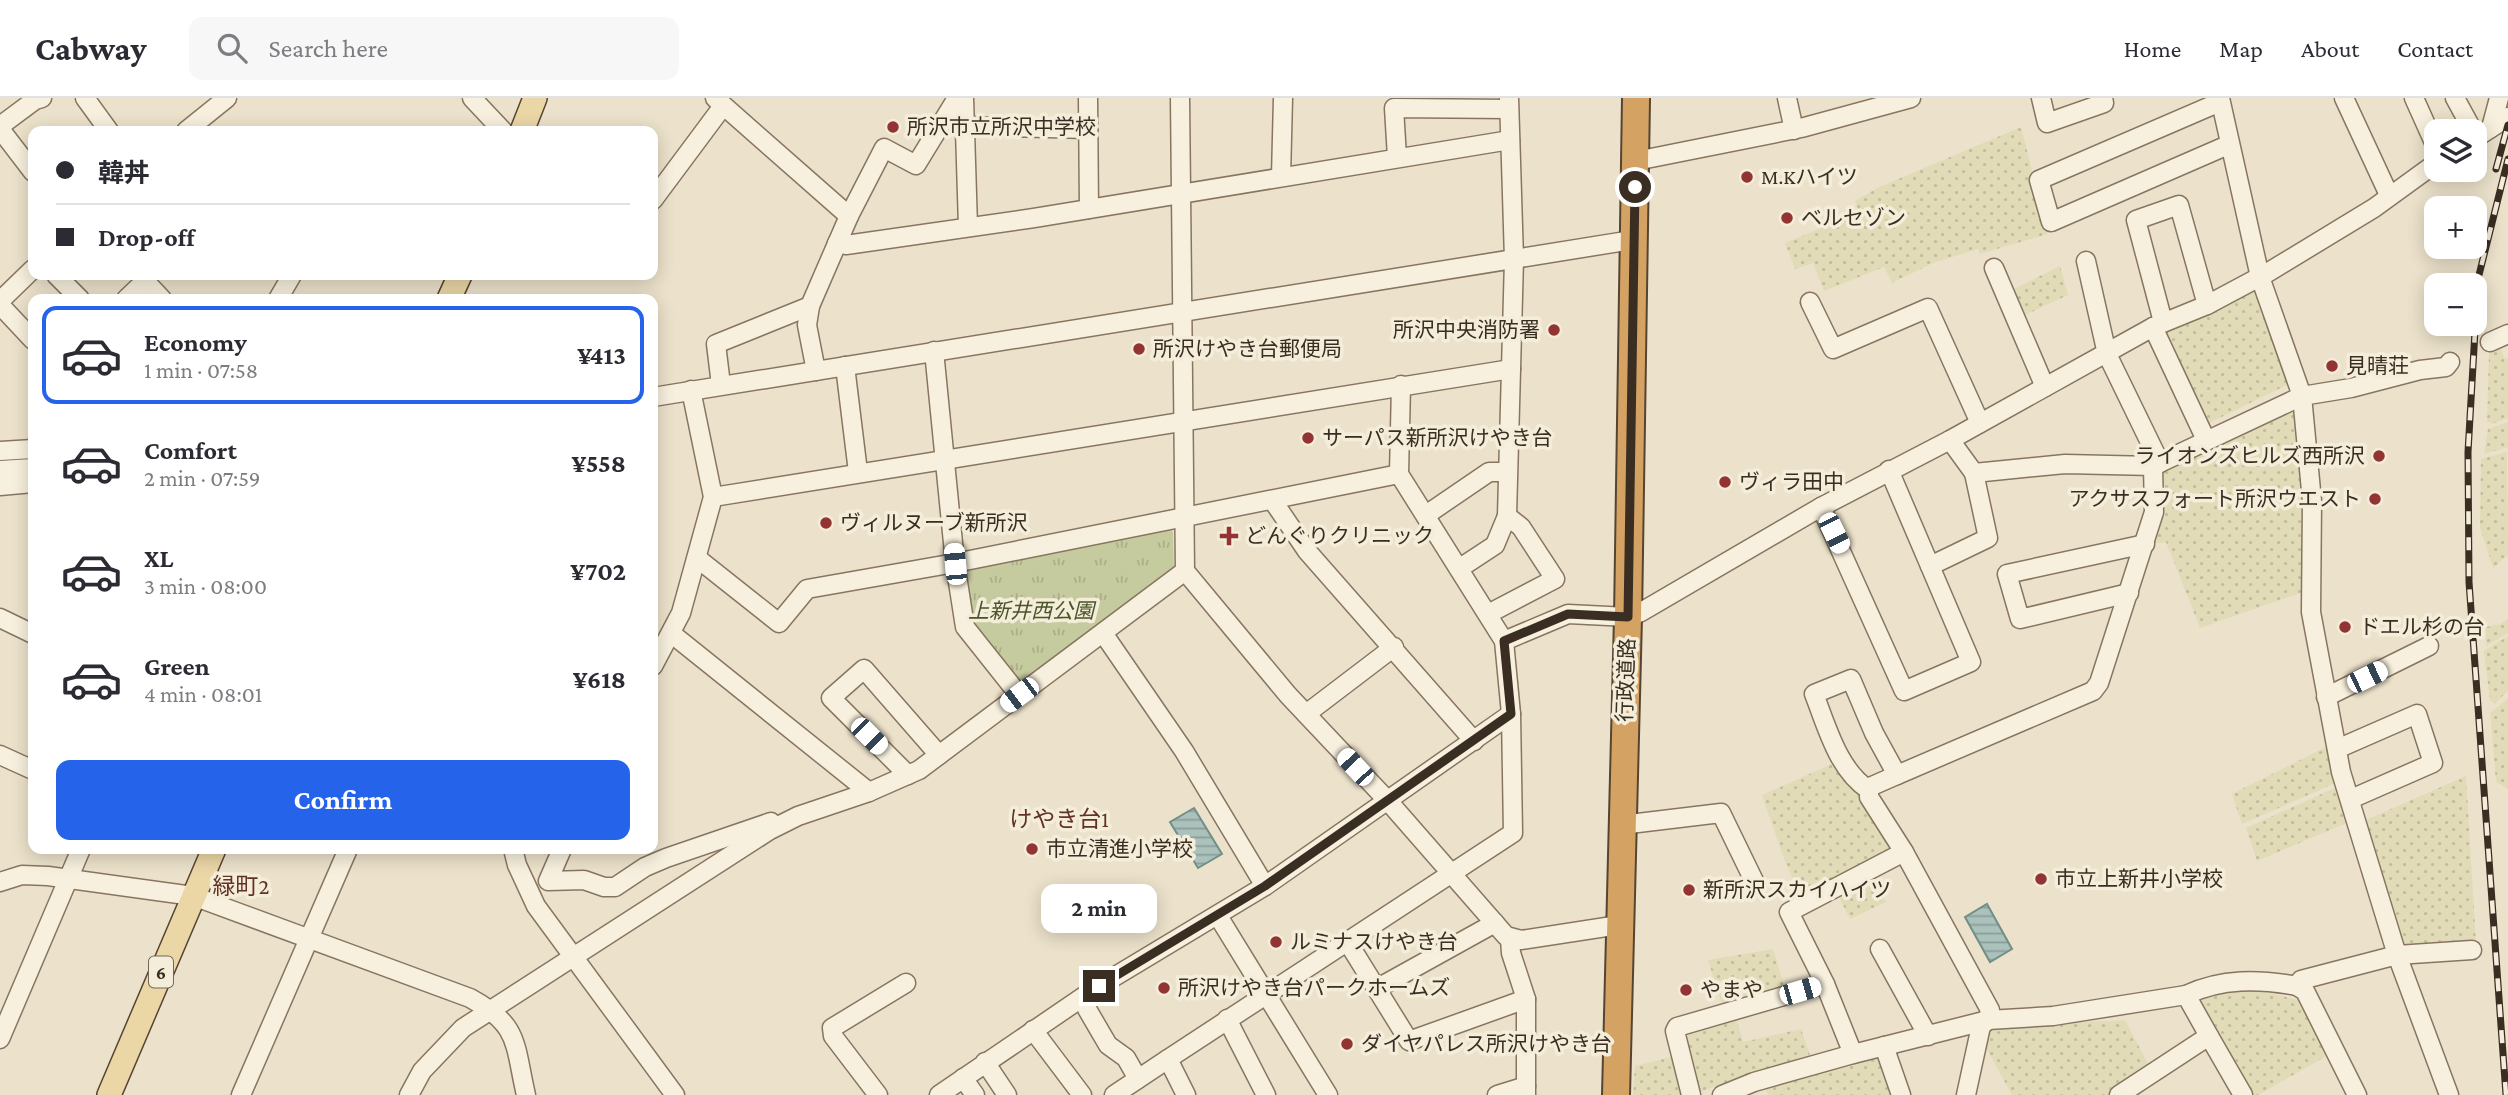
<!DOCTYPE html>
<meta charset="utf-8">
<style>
:root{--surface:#fff;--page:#f7f7f7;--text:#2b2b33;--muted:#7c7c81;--line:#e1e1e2;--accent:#2563eb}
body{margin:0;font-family:"Crimson Pro","Noto Sans JP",serif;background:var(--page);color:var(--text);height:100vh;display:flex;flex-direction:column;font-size:26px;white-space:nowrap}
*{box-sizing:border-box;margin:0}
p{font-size:23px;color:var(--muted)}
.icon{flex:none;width:38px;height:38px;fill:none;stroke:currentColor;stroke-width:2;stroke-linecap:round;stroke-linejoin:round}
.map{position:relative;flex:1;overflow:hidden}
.panel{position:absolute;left:28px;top:196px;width:630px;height:560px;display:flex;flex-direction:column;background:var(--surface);border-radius:14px;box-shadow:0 4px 18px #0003}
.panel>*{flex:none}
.banner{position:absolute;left:28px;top:28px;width:630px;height:154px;border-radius:14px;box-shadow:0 4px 18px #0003;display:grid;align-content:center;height:154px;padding:0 28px;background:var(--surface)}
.controls{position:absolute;left:2424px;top:21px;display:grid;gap:14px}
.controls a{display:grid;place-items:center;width:63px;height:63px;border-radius:14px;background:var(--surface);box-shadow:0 4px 18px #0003;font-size:35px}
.end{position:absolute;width:32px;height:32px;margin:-16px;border:9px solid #3a2e22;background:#fff;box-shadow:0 0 0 4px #fff}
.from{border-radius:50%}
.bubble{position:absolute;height:49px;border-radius:14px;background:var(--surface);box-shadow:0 4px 18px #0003;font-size:23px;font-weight:700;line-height:49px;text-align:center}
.car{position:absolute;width:21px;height:42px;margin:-21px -10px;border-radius:9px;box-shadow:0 0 5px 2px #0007;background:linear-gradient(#fff 24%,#345 0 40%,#fff 0 76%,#345 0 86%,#fff 0)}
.banner b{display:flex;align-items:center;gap:24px;height:66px;font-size:26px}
.banner b+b{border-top:2px solid var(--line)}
.banner i{width:18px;height:18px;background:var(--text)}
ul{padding:12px 0 0;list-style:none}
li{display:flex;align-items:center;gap:21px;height:98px;margin:0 14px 10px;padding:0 14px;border:4px solid transparent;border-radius:14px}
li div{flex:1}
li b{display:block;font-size:26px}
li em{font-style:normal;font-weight:700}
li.current{border-color:var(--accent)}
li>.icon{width:63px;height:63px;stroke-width:1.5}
.button{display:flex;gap:14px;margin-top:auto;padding:14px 28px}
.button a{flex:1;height:80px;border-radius:14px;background:var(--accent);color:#fff;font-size:28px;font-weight:700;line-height:80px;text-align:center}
header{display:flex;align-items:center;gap:42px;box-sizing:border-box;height:98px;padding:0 35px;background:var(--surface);border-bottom:2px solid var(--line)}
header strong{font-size:33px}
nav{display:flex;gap:38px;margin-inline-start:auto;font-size:24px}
.search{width:490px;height:63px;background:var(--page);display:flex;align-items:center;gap:18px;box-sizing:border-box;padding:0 24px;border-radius:14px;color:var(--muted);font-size:26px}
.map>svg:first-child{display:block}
.farmland{fill:url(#farmland-dots)}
.park{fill:url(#park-tufts)}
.water{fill:url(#water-rules);stroke:#718f88;stroke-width:2}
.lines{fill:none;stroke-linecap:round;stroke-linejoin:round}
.minor-casing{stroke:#887560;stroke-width:21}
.major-casing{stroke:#564433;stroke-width:26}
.highway-casing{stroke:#564433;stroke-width:30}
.minor{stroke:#f7f0de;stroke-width:18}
.major{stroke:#ebd6a6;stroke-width:23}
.highway{stroke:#d4a363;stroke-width:26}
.rail-casing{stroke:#3a2e22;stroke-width:7}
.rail{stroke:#f4edda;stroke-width:4.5;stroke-dasharray:13;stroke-linecap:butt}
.route{stroke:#3a2e22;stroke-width:9}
.poi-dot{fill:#933434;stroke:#f4edda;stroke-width:2.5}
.labels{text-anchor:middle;stroke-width:7;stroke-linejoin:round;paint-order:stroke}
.shield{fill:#f4edda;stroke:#726759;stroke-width:2}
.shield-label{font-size:19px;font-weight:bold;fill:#3a2e22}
.poi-label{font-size:21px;fill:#3a2e22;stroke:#f4edda;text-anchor:start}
.park-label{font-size:21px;font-style:italic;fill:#4a542a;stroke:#f4edda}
.street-label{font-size:21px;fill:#3a2e22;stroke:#f4edda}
.neighbourhood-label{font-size:23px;fill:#633224;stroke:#f4edda}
</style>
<header>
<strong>Cabway</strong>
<div class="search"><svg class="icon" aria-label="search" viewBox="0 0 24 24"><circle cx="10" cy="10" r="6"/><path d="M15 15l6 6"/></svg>Search here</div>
<nav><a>Home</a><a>Map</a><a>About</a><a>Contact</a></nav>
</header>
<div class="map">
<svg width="2508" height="997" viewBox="0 0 2508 997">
<defs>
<pattern id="farmland-dots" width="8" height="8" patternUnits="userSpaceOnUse" patternTransform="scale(1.75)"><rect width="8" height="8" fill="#e1dbb8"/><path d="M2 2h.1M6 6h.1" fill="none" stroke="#c2bc9e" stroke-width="1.8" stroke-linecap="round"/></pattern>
<pattern id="park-tufts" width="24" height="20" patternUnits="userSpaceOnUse" patternTransform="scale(1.75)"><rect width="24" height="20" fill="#c5ca9f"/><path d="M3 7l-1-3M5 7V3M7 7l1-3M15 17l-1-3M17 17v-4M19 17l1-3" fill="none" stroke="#aaae89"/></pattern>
<pattern id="water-rules" width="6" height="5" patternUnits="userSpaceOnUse" patternTransform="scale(1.75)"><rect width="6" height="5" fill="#abc1bb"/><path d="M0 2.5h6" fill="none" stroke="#8c9d98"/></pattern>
</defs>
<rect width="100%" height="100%" fill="#ece2cb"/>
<g class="farmland">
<path d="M2021,29L2048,136L1980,156L1978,151L1933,165L1892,185L1884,169L1824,193L1813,165L1795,171L1785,145L1859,114L1855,103L1877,90Z"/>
<path d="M2060,168L2068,197L2023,218L2010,193Z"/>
<path d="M2253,192L2260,193L2291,285L2205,327L2164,239L2167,232Z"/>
<path d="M2500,249L2504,260H2508V320L2492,326L2487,323L2489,254Z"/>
<path d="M2297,304L2304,372L2303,494L2200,530L2166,444L2150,446L2159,374Z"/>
<path d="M2508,324V349L2484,356L2488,331Z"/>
<path d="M2507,354L2508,457L2493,470L2480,429L2481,361Z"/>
<path d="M2508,521V535L2486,548V529L2500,526Z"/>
<path d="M2508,538V593L2495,605L2490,602L2484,553Z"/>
<path d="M2508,600V691L2496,684L2490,615Z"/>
<path d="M2326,649L2329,650L2338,684L2242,726L2232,696Z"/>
<path d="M1832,666H1837L1894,750L1804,800L1800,798L1783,758L1762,697Z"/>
<path d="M2466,678L2476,845L2404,848L2366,722Z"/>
<path d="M2339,688L2349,724L2257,763L2246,730Z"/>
<path d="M1873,780L1886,804L1850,821L1838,797Z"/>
<path d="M1773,851L1785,890L1722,907L1708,862Z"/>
<path d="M2246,890L2299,902L2325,953V959L2258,997H2252L2197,903L2200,898Z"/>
<path d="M1736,920L1743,944L1801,931L1810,957L1699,994L1684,938L1686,934Z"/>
<path d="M2125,922L2148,966L2109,997H2012L1984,946L1987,932L1991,929Z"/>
<path d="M1877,957L1881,960L1893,997H1769L1763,988Z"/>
<path d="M1675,958L1684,997H1633L1635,968Z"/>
</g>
<path class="park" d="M1170,430L1173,434L1174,472L1025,585H1017L970,525L962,476L966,471Z"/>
<g class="water">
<path d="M1194,710L1222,756L1198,770L1170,724Z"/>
<path d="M1987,806L2012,851L1990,864L1965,819Z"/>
</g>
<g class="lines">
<g class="minor-casing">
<g id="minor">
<path d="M85,0L109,33"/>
<path d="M472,0L503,33"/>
<path d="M715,0L849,118"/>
<path d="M964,0L968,129"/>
<path d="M1088,0L1089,111"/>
<path d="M1180,0L1185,473L1288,597L1388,703L1506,838L1521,842L1619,827"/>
<path d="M1787,0L1794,32"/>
<path d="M2041,0L2047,25L2104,5L2103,0"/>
<path d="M2220,0L2260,179L2302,298L2312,403L2311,514L2341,674L2397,857L2449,997"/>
<path d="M2344,0L2389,97"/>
<path d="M2414,0L2436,49"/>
<path d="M2455,0L2473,33"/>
<path d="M2220,4L2039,82L2051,124L2228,47"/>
<path d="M0,28L35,2L42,0"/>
<path d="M965,28L1088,31"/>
<path d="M2491,30L2499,0"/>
<path d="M0,31L33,74"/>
<path d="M186,33L227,0"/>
<path d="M2474,41L2508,19"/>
<path d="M1397,59L1394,10L1509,11"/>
<path d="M1636,63L1801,30L1911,0"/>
<path d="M1281,79L1283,0"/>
<path d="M653,102L723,8"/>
<path d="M837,145L846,147L1034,120L1510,42"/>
<path d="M2086,163L2107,256L2160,365"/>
<path d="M1994,170L2045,289"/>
<path d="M56,177L80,201"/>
<path d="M126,201L145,183L162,201"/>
<path d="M278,201L292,177"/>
<path d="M0,203L33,171"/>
<path d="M1810,204L1833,251L1928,210L1980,325"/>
<path d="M0,207L33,242"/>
<path d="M2163,224L2136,122L2179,107L2207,207"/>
<path d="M2153,229L2206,342"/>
<path d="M2490,244L2508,236"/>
<path d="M934,253L955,465L965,529L1019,597"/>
<path d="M845,268L858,374"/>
<path d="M816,273L807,227L810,208L849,118L884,50L916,67L957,0"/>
<path d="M721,287L716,246L810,208"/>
<path d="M653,299L1632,142"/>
<path d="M1950,342L1974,375"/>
<path d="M0,353L33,351"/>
<path d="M0,372L33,370"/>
<path d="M1889,372L1930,468"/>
<path d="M0,388L33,385"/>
<path d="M713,399L1511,271"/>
<path d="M1273,403L1307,453L1474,643"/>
<path d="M1821,409L1904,593L1971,564L1930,468L1988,440L1974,375L2065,366L2153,368L2302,298L2351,290L2420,272L2446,269L2450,264"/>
<path d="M1426,417L1489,374H1507"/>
<path d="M697,460L779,525L807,491L955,465L1399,376"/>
<path d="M1460,470L1495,447L1507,418L1514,161L1509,0"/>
<path d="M2129,495L2020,521L2007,476L2145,446"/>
<path d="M1488,516L1555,481L1521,429L1507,418"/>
<path d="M0,520L33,536"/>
<path d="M1103,535L1184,653L1265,788"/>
<path d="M672,536L869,694"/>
<path d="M1504,543L1568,516L1628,519L1641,514L1821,409L1950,342L2153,229L2207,207L2267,175L2374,110L2436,65"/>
<path d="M653,568L681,515L713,399L691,292"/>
<path d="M2326,599L2429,548"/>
<path d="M1306,616L1394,549"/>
<path d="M2337,651L2417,616L2433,665L2351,701"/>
<path d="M0,657L33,672"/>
<path d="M908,677L831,600L864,571L939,657"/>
<path d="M1897,677L2093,593L2099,585L2154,414L2153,368"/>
<path d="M1869,692L1872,688L1897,677L1874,635L1851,581L1814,596C1827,629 1838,672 1869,692V699L1904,754"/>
<path d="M1621,727L1721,715L1756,787"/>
<path d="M513,751L517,767L536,808L675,997"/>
<path d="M562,751L548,783L584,782L604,789H615L645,769L666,760L771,724"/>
<path d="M0,784L22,777L48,778L193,798L470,900C520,927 514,945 526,997"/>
<path d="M1218,818L1328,997"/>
<path d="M1510,841L1511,855L1526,901V997"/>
<path d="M1347,843L1409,943L1526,901"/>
<path d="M1880,851L1928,938"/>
<path d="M1376,891L1495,825"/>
<path d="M2186,897C2222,880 2259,881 2297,888"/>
<path d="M1087,911L1108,947L1126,960L1138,981"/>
<path d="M1227,921L1266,997"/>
<path d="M1033,932L1082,997"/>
<path d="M2209,938L2243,997"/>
<path d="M0,941L81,751"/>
<path d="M1884,948L1901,997"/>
<path d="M1853,956L1825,886L1789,814L1904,754L1990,912L1988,922L1981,928L1966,997"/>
<path d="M1168,961L1513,735L1511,616L1504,543L1399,376L1401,287"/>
<path d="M985,964L1007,997"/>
<path d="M963,980L975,997"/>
<path d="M241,997L348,751"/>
<path d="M409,997L422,973L463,930L770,732L798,718L869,694L919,672L1185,473"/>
<path d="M878,997L833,938L832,930L906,885"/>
<path d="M939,997L1099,888L1265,788L1511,616"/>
<path d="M1114,997L1168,961L1186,997"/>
<path d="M1497,997L1526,988"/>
<path d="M1691,997L1675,933L1677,929L1825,886"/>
<path d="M1722,997L1754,984L1853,956L1988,922L2053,918L2186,897L2209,938L2119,997"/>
<path d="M2357,997L2305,893L2297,888L2301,882L2397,857L2472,852"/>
</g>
</g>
<g class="major-casing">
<g id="major">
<path d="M522,33L535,0"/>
<path d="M449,201L460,177"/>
<path d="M109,997L214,751"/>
</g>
</g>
<g class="highway-casing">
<path id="highway" d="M1616,997L1628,519L1636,0"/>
</g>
<use href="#minor" class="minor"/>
<use href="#major" class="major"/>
<use href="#highway" class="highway"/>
<g class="rail-casing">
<g id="rail">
<path d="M2496,71L2508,27"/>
<path d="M2506,997L2469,484L2468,354L2478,181L2508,61"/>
</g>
</g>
<use href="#rail" class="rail"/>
</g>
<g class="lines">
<path class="route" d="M1099,888L1265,788L1511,616L1504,543L1568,516L1628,519L1635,89"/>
</g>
<g class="poi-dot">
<circle cx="893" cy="29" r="7"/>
<circle cx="1747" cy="79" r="7"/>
<circle cx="1787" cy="120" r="7"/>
<circle cx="1554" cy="232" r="7"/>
<circle cx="1139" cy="251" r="7"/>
<circle cx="2332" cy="268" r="7"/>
<circle cx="1308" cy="340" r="7"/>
<circle cx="2379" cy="358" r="7"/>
<circle cx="1725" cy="384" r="7"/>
<circle cx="2375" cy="401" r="7"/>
<circle cx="826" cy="425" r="7"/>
<path d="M1225.5 427.5h7v7h7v7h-7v7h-7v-7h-7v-7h7z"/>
<circle cx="2345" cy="529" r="7"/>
<circle cx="1032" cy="751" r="7"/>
<circle cx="2041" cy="781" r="7"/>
<circle cx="1689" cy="792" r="7"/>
<circle cx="1276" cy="844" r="7"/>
<circle cx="1164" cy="890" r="7"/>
<circle cx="1686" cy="892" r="7"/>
<circle cx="1347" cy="946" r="7"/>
</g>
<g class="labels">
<rect class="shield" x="149" y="858.5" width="24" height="31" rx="5"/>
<g class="shield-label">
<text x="161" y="881">6</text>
</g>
<g class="poi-label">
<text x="907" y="36">所沢市立所沢中学校</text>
<text x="1761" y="86">M.Kハイツ</text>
<text x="1801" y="127">ベルセゾン</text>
<text x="1540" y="239" text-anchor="end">所沢中央消防署</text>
<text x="1153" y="258">所沢けやき台郵便局</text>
<text x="2346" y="275">見晴荘</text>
<text x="1322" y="347">サーパス新所沢けやき台</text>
<text x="2365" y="365" text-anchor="end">ライオンズヒルズ西所沢</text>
<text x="1739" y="391">ヴィラ田中</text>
<text x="2361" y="408" text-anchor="end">アクサスフォート所沢ウエスト</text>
<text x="840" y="432">ヴィルヌーブ新所沢</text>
<text x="1245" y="445">どんぐりクリニック</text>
<text x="2359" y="536">ドエル杉の台</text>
<text x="1046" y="758">市立清進小学校</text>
<text x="2055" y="788">市立上新井小学校</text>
<text x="1703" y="799">新所沢スカイハイツ</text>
<text x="1290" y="851">ルミナスけやき台</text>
<text x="1178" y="897">所沢けやき台パークホームズ</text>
<text x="1700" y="899">やまや</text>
<text x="1361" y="953">ダイヤパレス所沢けやき台</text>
</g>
<g class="park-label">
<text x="1031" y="520">上新井西公園</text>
</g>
<g class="street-label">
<text transform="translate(1626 582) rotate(-88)" y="7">行政道路</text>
</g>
<g class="neighbourhood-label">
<text x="1059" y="729">けやき台1</text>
<text x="241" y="796">緑町2</text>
</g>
</g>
</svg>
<div class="controls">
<a><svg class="icon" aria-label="layers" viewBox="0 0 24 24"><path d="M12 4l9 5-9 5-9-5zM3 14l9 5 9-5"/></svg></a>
<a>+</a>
<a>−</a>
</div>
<i class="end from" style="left:1635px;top:89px"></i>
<i class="end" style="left:1099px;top:888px"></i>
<div class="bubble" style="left:1041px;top:786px;width:116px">2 min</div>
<i class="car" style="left:1834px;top:435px;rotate:154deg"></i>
<i class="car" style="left:955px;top:466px;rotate:355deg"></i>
<i class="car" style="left:2367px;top:579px;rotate:64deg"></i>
<i class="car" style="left:1019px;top:597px;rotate:233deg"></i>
<i class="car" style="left:869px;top:638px;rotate:135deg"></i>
<i class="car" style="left:1355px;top:669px;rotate:317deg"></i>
<i class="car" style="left:1800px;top:893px;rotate:74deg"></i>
<div class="banner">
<b><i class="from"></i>韓丼</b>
<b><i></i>Drop-off</b>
</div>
<section class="panel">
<ul>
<li class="current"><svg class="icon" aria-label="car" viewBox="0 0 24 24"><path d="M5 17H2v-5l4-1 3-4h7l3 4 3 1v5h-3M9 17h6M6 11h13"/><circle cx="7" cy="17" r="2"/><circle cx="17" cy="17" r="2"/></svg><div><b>Economy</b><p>1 min · 07:58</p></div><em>¥413</em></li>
<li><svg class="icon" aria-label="car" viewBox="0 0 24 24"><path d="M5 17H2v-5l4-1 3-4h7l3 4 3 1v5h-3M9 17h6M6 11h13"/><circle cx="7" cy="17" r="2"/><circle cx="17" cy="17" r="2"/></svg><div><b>Comfort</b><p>2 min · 07:59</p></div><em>¥558</em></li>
<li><svg class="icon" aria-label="car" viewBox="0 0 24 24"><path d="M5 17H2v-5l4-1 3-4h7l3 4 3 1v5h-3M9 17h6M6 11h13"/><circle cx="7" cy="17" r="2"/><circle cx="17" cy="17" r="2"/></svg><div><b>XL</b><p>3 min · 08:00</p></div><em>¥702</em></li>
<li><svg class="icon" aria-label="car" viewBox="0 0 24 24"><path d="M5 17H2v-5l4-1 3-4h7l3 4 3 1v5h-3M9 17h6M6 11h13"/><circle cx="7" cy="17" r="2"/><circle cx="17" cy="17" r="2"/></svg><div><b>Green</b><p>4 min · 08:01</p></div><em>¥618</em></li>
</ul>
<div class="button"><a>Confirm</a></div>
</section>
</div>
